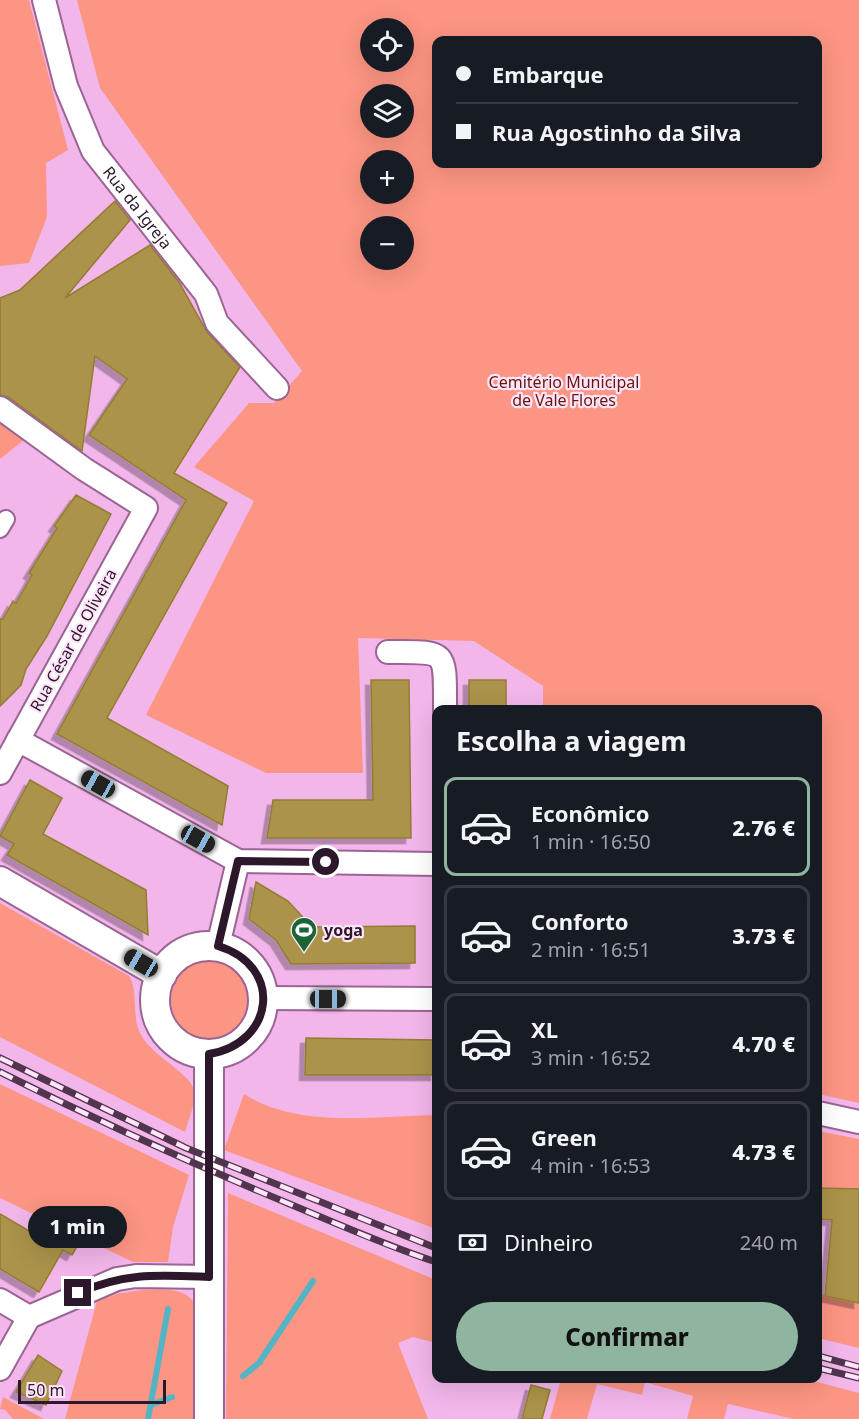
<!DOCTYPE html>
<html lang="pt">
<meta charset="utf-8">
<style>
:root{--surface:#171b24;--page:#242831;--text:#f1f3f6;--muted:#9ea1a6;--line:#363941;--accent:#8fb49f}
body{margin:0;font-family:"Noto Sans",sans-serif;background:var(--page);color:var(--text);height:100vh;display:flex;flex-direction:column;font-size:22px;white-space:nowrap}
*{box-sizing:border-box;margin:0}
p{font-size:20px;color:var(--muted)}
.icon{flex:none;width:33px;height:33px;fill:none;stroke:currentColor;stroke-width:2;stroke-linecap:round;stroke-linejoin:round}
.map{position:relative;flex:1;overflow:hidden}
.details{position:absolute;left:432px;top:705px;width:390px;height:678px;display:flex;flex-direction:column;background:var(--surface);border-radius:12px;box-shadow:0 6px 24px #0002}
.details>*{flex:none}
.hud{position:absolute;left:432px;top:36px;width:390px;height:132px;border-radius:12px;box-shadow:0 6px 24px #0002;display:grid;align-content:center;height:132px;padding:0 24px;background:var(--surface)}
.fabs{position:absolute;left:360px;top:18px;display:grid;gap:12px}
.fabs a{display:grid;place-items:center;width:54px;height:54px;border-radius:50%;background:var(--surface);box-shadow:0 6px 24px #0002;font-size:30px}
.scale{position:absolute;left:18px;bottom:15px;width:148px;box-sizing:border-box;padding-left:6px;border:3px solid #2d172a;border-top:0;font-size:16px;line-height:21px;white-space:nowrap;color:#2d172a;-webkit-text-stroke:4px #fee5fa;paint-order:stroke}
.end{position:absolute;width:27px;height:27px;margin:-14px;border:8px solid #2d172a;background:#fff;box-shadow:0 0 0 3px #fff}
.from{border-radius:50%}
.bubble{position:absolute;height:42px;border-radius:21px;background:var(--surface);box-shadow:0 6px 24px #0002;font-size:20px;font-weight:800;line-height:42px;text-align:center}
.car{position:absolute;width:18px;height:36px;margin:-18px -9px;border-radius:8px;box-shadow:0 0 4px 2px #0007;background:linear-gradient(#222 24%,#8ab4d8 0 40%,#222 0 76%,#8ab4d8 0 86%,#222 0)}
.hud b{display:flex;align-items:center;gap:21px;height:57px;font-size:22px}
.hud b+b{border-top:2px solid var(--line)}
.hud i{width:15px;height:15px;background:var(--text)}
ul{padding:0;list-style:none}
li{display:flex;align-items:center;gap:18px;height:99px;margin:0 12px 9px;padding:0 12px;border:3px solid var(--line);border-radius:12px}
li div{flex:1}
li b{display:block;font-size:22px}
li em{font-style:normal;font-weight:800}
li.current{border-color:var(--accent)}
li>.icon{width:54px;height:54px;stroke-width:1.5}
h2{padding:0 24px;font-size:27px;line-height:72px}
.pay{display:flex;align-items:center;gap:15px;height:66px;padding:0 24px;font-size:22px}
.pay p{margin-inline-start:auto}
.primary-button{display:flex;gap:12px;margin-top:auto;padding:12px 24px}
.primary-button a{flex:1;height:69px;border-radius:36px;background:var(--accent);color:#111;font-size:24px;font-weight:800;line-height:69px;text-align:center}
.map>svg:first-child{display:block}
.green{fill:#fc9583;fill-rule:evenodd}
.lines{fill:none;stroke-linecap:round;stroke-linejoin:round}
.stream{stroke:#53b4c6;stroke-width:6}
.building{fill:#ab934a;stroke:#947c33;stroke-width:1.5;filter:url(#shadow)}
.pedestrian-casing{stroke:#9b6494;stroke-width:20}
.minor-casing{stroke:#9b6494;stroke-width:26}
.tertiary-casing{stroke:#9b6494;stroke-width:32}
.pedestrian{stroke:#fff;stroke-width:16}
.minor{stroke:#fff;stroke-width:22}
.tertiary{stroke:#fff;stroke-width:28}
.rail-casing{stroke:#51344d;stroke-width:7}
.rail{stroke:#fee5fa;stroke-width:4.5;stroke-dasharray:14;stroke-linecap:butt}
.route{stroke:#2d172a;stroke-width:8}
.labels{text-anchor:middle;stroke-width:4.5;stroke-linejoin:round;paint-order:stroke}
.street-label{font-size:16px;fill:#2d172a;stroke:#fee5fa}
.park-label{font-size:16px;fill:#65170d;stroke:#fee5fa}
.poi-label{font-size:16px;font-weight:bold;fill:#2d172a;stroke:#fee5fa;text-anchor:start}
</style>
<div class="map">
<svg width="859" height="1419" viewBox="0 0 859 1419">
<defs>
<filter id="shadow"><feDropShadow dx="-5.5" dy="5.5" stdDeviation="0" flood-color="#0004"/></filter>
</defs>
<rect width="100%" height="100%" fill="#f2b6ea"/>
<g class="green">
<path d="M0,0H29L68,150L46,163L47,217L29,263L0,266Z"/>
<path d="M77,0H859V1103L818,1094V710L543,709V686L474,641L358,638L363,773H266L146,715L254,501L194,467L249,403H274L302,371L100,88ZM370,28H404V62H370ZM436,40H818V164H436ZM370,94H404V128H370ZM370,160H404V194H370ZM370,226H404V260H370Z"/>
<path d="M0,423L24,440L0,459Z"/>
<path d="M0,903L129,976C138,990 132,1013 139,1031C151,1059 196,1073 195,1096C194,1107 188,1121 185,1132L0,1037Z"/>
<circle cx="210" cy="1000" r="39"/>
<path d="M0,1084L189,1175L173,1227L168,1262H133L0,1198Z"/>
<path d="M244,1094C298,1129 375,1116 436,1115V1229L224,1150Z"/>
<path d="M818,1131L859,1139V1189L818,1188Z"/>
<path d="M228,1193L436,1280V1343L413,1337L398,1343L428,1419H226Z"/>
<path d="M141,1290C158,1290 181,1286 193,1301L194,1419H65L97,1301L117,1294Z"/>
<path d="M818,1294L859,1303V1348L818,1338Z"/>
<path d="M561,1379H806L859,1393V1419H794L728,1404L724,1419H687L693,1396L645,1382L642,1395L597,1384L587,1419H550Z"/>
<path d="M3,1397L44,1419H13L5,1410L0,1409Z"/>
</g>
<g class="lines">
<g class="stream">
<path d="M243,1376L259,1363L313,1281"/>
<path d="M151,1405L172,1397"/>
<path d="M148,1419L168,1309"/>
</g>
</g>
<g class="building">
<path d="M115,201L130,220L65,298L150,245L179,282L207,332L240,367L174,473L227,503L107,718L228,786L222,825L57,734L186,500L89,435L127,379L95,356L82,451L8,397L0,395V298L20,290Z"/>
<path d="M76,495L111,514L47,636L26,669L21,685L0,706V619H3L13,601L16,603L32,575L29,573L57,528L54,526Z"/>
<path d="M371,680H409L411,838H267L273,800H373Z"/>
<rect x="469" y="680" width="37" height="30"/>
<path d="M30,780L62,798L43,834L146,890L148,935L7,855L14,844L0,836Z"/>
<path d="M256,882L288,901L312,927L415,926V963L291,964L276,940L249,919Z"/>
<path d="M306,1038L436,1040V1075H305Z"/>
<path d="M818,1188L859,1189V1303L825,1296L832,1220L818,1219Z"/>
<path d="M0,1214L53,1245L62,1229L82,1238L72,1255L63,1250L39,1292L0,1269Z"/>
<path d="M38,1355L62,1371L46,1405L16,1392Z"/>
<path d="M531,1385L550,1390L542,1419H522Z"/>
</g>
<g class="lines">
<g class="pedestrian-casing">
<path id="pedestrian" d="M0,529L6,519"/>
</g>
<g class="minor-casing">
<g id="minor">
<path id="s1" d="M44,0L66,86L93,151L206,294L217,323L277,388"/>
<path d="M0,408L84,469L146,508L0,773"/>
<path d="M388,652C448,652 445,648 445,710"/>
<path d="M18,740L238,861L436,864"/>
<path d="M218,946L238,861"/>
<path d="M264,998L436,999"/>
<path d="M818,1113L859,1122"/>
<path d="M0,1300L29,1317L117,1279L136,1276L209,1277"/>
<path d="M0,1369L29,1317"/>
</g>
</g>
<g class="tertiary-casing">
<g id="tertiary">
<path d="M0,881L162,975"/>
<circle cx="209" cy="1000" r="54"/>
<path d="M209,1419V1054"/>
</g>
</g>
<use href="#pedestrian" class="pedestrian"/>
<use href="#minor" class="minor"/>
<use href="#tertiary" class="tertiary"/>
<g class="rail-casing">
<g id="rail">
<path d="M0,1058L186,1148L436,1248"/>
<path d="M0,1072C96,1120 193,1164 292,1205C340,1225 387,1246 436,1262"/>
<path d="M818,1356L859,1367"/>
<path d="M818,1368L859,1378"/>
</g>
</g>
<use href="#rail" class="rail"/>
</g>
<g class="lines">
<path class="route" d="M78,1293C126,1272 159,1275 209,1277V1054C275,1043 284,966 218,946L238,861L326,862"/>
</g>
<defs>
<g id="stadium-pin" transform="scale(1.35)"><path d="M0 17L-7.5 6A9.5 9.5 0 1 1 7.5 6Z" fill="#186635" stroke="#fee5fa"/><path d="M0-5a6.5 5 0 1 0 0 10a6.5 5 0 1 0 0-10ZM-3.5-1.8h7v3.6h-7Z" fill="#fff"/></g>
</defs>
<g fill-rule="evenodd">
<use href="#stadium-pin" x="304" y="930"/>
</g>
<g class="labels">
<g class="street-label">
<text dy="6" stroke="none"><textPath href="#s1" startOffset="231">Rua da Igreja</textPath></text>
<text transform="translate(73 640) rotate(-61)" y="6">Rua César de Oliveira</text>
</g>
<g class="park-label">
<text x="564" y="388">Cemitério Municipal<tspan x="564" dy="18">de Vale Flores</tspan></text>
</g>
<g class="poi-label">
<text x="324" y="936">yoga</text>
</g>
</g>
</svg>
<div class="fabs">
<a><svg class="icon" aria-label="locate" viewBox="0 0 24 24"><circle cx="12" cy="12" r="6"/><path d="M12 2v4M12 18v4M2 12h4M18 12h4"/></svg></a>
<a><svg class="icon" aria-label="layers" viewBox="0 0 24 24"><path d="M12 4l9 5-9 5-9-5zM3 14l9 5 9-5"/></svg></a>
<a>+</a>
<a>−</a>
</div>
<div class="scale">50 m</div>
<i class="end from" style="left:326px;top:862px"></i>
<i class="end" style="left:78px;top:1293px"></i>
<div class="bubble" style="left:28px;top:1206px;width:99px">1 min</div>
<i class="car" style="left:98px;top:784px;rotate:299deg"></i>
<i class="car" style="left:198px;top:839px;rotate:119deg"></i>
<i class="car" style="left:141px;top:963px;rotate:300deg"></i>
<i class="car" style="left:328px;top:999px;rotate:90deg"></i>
<div class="hud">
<b><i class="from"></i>Embarque</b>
<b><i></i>Rua Agostinho da Silva</b>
</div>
<section class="details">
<h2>Escolha a viagem</h2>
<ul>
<li class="current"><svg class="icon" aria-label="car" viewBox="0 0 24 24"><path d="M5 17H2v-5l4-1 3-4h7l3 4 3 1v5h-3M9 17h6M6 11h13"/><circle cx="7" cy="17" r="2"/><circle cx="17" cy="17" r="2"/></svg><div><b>Econômico</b><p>1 min · 16:50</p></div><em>2.76 €</em></li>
<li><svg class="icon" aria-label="car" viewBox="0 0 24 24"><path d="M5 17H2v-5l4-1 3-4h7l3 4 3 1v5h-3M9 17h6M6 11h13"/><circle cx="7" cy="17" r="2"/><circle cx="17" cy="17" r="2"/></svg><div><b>Conforto</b><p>2 min · 16:51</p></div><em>3.73 €</em></li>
<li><svg class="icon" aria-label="car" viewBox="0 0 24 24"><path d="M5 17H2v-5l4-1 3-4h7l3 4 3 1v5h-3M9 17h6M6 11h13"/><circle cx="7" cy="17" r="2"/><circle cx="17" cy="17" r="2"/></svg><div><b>XL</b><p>3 min · 16:52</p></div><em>4.70 €</em></li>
<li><svg class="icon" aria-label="car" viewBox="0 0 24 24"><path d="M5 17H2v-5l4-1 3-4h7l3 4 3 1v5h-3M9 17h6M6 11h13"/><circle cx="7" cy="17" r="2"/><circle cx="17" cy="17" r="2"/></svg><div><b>Green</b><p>4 min · 16:53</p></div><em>4.73 €</em></li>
</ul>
<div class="pay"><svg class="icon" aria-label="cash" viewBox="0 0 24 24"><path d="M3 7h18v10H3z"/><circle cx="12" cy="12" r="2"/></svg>Dinheiro<p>240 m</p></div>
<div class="primary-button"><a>Confirmar</a></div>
</section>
</div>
